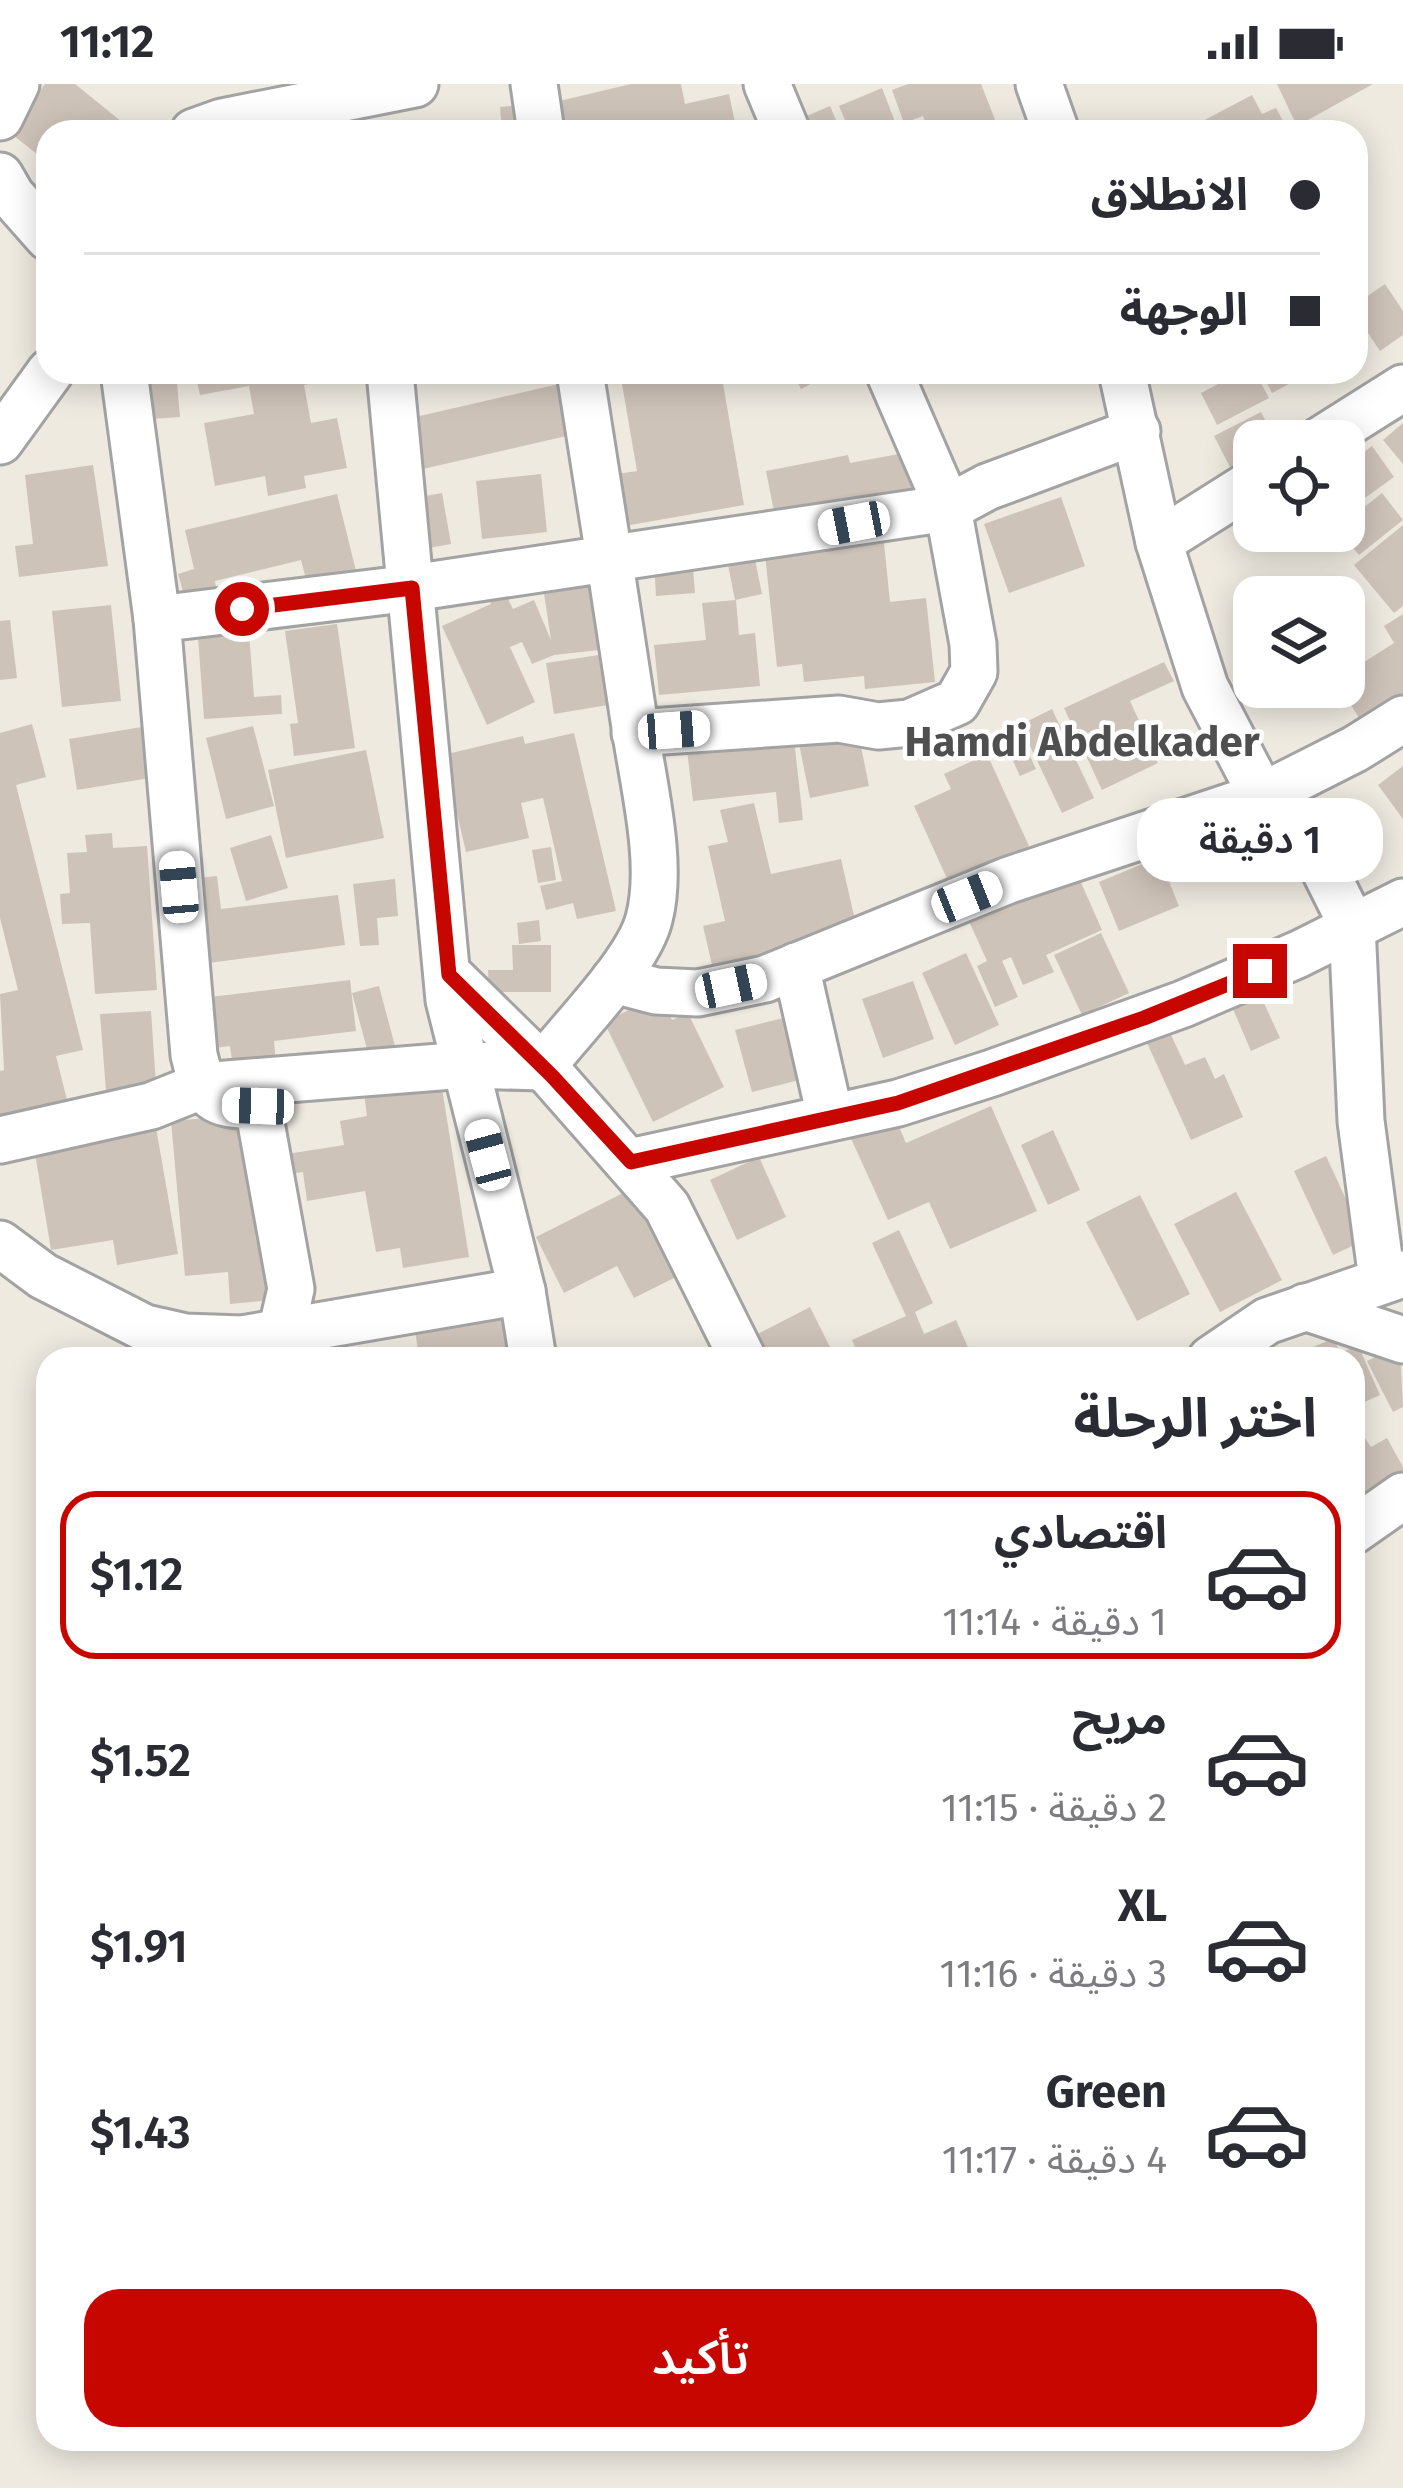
<!DOCTYPE html>
<html lang="ar">
<meta charset="utf-8">
<style>
:root{--surface:#fff;--page:#f2f2f3;--text:#2b2b33;--muted:#7c7c81;--line:#e1e1e2;--accent:#c80600}
body{margin:0;font-family:"Fira Sans","Noto Sans Arabic",sans-serif;background:var(--page);color:var(--text);direction:rtl;height:100vh;display:flex;flex-direction:column;font-size:45px;white-space:nowrap}
*{box-sizing:border-box;margin:0}
p{font-size:39px;color:var(--muted)}
.icon{flex:none;width:66px;height:66px;fill:none;stroke:currentColor;stroke-width:2;stroke-linecap:round;stroke-linejoin:round}
.map{position:relative;flex:1;overflow:hidden;direction:ltr}
.side{position:absolute;left:36px;top:1263px;width:1329px;height:1104px;display:flex;flex-direction:column;background:var(--surface);border-radius:36px;box-shadow:0 6px 30px #0003;direction:rtl}
.side>*{flex:none}
.banner{position:absolute;left:36px;top:36px;width:1332px;height:264px;border-radius:36px;box-shadow:0 6px 30px #0003;direction:rtl;display:grid;align-content:center;height:264px;padding:0 48px;background:var(--surface)}
.controls{position:absolute;left:1233px;top:336px;display:grid;gap:24px}
.controls a{display:grid;place-items:center;width:132px;height:132px;border-radius:24px;background:var(--surface);box-shadow:0 6px 30px #0003;font-size:60px}
.end{position:absolute;width:54px;height:54px;margin:-27px;border:15px solid #c80600;background:#fff;box-shadow:0 0 0 6px #fff}
.from{border-radius:50%}
.bubble{position:absolute;height:84px;border-radius:36px;background:var(--surface);box-shadow:0 6px 30px #0003;font-size:39px;font-weight:600;line-height:84px;text-align:center;direction:rtl}
.car{position:absolute;width:36px;height:72px;margin:-36px -18px;border-radius:15px;box-shadow:0 0 9px 3px #0007;background:linear-gradient(#fff 24%,#345 0 40%,#fff 0 76%,#345 0 86%,#fff 0)}
.banner b{display:flex;align-items:center;gap:42px;height:114px;font-size:45px}
.banner b+b{border-top:3px solid var(--line)}
.banner i{width:30px;height:30px;background:var(--text)}
ul{padding:0;list-style:none}
li{display:flex;align-items:center;gap:36px;height:168px;margin:0 24px 18px;padding:0 24px;border:6px solid transparent;border-radius:36px}
li div{flex:1}
li b{display:block;font-size:45px}
li em{font-style:normal;font-weight:600}
li.on{border-color:var(--accent)}
li>.icon{width:108px;height:108px;stroke-width:1.5}
h2{padding:0 48px;font-size:54px;line-height:144px}
.primary-button{display:flex;gap:24px;margin-top:auto;padding:24px 48px}
.primary-button a{flex:1;height:138px;border-radius:36px;background:var(--accent);color:#fff;font-size:48px;font-weight:600;line-height:138px;text-align:center}
.status{display:flex;justify-content:space-between;align-items:center;height:84px;padding:0 60px;background:var(--surface);direction:ltr}
.status svg{height:33px;fill:currentColor}
.map>svg:first-child{display:block}
.building{fill:#cec3b9}
.lines{fill:none;stroke-linecap:round;stroke-linejoin:round}
.street-casing{stroke:#a3a3a3;stroke-width:51}
.street{stroke:#fff;stroke-width:45}
.route{stroke:#c80600;stroke-width:15}
.labels{text-anchor:middle;stroke-width:9;stroke-linejoin:round;paint-order:stroke}
.quarter-label{font-size:42px;font-weight:bold;fill:#4f4f4f;stroke:#fff}
</style>
<div class="status"><b>11:12</b><svg viewBox="0 0 49 12"><path d="M0 12V9h3v3zM5 12V6h3v6zM10 12V3h3v9zM15 12V0h3v12zM26 1h20v11H26zM47 4h2v5h-2z"/></svg></div>
<div class="map">
<svg width="1403" height="2404" viewBox="0 0 1403 2404">
<rect width="100%" height="100%" fill="#eeeae0"/>
<g class="building">
<path d="M45,0H75L122,38L114,48H48V79L8,47Z"/>
<path d="M631,0H681L685,20L729,10L737,48H563L555,18Z"/>
<path d="M908,0H981L1000,48H929L923,32L904,39L892,6Z"/>
<path d="M1277,0H1373L1297,42Z"/>
<path d="M882,4L899,48H850L839,22Z"/>
<path d="M1252,11L1262,30L1276,24L1289,48H1182Z"/>
<path d="M531,20L533,48H502L500,23Z"/>
<path d="M830,22L841,48H814L807,32Z"/>
<path d="M1385,200L1403,227V251L1380,267L1356,231V220Z"/>
<path d="M148,288H176L180,333L151,335Z"/>
<path d="M195,288H338L339,294L304,301L311,339L337,334L347,384L304,392L306,404L268,412L265,392L215,402L204,339L254,330L249,302L200,311Z"/>
<path d="M694,288H721L744,421L619,443L610,391L637,387L622,300Z"/>
<path d="M792,288H834L801,305Z"/>
<path d="M1241,288H1255L1269,314L1217,341L1201,309Z"/>
<path d="M1261,288H1311L1272,309Z"/>
<path d="M563,299L575,350L423,385L411,334Z"/>
<path d="M1261,328L1276,357H1254V373L1231,385L1214,352Z"/>
<path d="M1403,339V380L1383,356Z"/>
<path d="M1372,362L1394,393L1344,429V383Z"/>
<path d="M915,367L924,416L777,443L766,387L848,371L850,379Z"/>
<path d="M93,381L108,482L19,493L15,462L33,460L25,391Z"/>
<path d="M541,390L547,448L482,455L476,397Z"/>
<path d="M442,409L451,460L423,465L414,414Z"/>
<path d="M1382,409L1403,436L1359,471L1339,447H1344V439Z"/>
<path d="M337,410L356,487L307,499L301,476L215,497L216,503L184,511L178,490L194,485L185,446Z"/>
<path d="M1061,413L1085,482L1009,509L984,440Z"/>
<path d="M1403,441V522L1394,529L1354,481Z"/>
<path d="M883,449L890,518L926,514L935,598L865,605L864,592L804,598L802,580L777,583L764,461Z"/>
<path d="M752,461L762,510L735,516L725,466Z"/>
<path d="M692,474L695,509L656,512L654,476Z"/>
<path d="M587,489L599,566L554,571L532,580L522,558L510,563L535,618L487,641L442,542L491,520L483,503L499,496L513,525L534,516L551,556L542,496Z"/>
<path d="M1340,493L1365,538L1344,549V513H1304Z"/>
<path d="M736,516L739,551L755,549L760,602L659,611L654,561L706,556L702,519Z"/>
<path d="M111,521L121,617L62,623L52,527Z"/>
<path d="M1403,530V614L1362,639L1340,603H1344V591L1394,559L1384,542Z"/>
<path d="M10,536L17,594L0,596V537Z"/>
<path d="M248,536L254,613L281,611L282,630L204,635L197,539Z"/>
<path d="M337,540L355,664L294,672L290,640L298,639L285,547Z"/>
<path d="M612,569L620,619L554,630L546,579Z"/>
<path d="M1164,578L1174,597L1130,617L1158,679L1102,706L1064,624Z"/>
<path d="M1052,625L1094,714L1062,729L1020,641Z"/>
<path d="M32,640L46,693L16,701L83,966L56,972L69,1024L0,1041V987L4,986L0,910L18,906L0,834V649Z"/>
<path d="M1015,640L1036,685L1020,692L999,647Z"/>
<path d="M148,642L156,693L77,706L69,655Z"/>
<path d="M253,642L274,722L226,735L206,654Z"/>
<path d="M858,648L869,702L810,714L799,660Z"/>
<path d="M574,649L616,827L577,835L573,819L546,826L540,802L562,797L543,714L521,719L529,754L466,768L443,671L523,652L525,660Z"/>
<path d="M794,655L803,736L779,739L776,708L693,717L687,666Z"/>
<path d="M366,666L384,754L286,774L268,686Z"/>
<path d="M987,670L1029,762L949,799L914,722L951,705L944,690Z"/>
<path d="M1403,682V735L1378,701Z"/>
<path d="M754,719L771,790L841,775L858,849L712,881L703,842L725,837L708,762L728,758L720,726Z"/>
<path d="M112,749L113,764L147,762L157,906L95,910L90,839L62,840L60,810L70,809L67,769L87,768L85,751Z"/>
<path d="M271,751L288,804L246,817L230,764Z"/>
<path d="M551,763L556,796L538,799L532,766Z"/>
<path d="M1225,763L1234,780L1204,795L1196,778Z"/>
<path d="M1159,773L1179,822L1119,847L1099,798Z"/>
<path d="M1071,776L1102,846L1046,871L1054,888L1023,901L1011,873L1002,877L1018,913L995,923L977,882L987,877L963,824Z"/>
<path d="M217,792L221,825L338,811L345,861L201,880L190,795Z"/>
<path d="M395,795L398,832L377,834L379,861L360,862L353,800Z"/>
<path d="M539,836L541,857L519,860L517,839Z"/>
<path d="M1101,849L1129,909L1082,931L1054,871Z"/>
<path d="M512,861H551V908H489L488,886H513Z"/>
<path d="M966,869L999,941L955,961L922,889Z"/>
<path d="M350,896L356,947L274,957L276,979L233,984L230,962L207,965L202,914Z"/>
<path d="M913,897L934,955L883,974L862,915Z"/>
<path d="M379,902L395,962L368,969L352,909Z"/>
<path d="M1258,906L1280,954L1251,967L1230,918Z"/>
<path d="M664,919L672,936L688,929L724,1003L653,1038L604,938L639,921L644,929Z"/>
<path d="M151,927L157,1016L107,1020L100,930Z"/>
<path d="M796,931L811,993L752,1008L735,946Z"/>
<path d="M1166,940L1185,981L1205,973L1215,995L1224,990L1243,1033L1191,1056L1143,950Z"/>
<path d="M441,998L469,1173L403,1184L400,1164L376,1168L365,1107L307,1117L303,1088L284,1091L281,1071L344,1061L340,1037L367,1032L364,1010Z"/>
<path d="M991,1022L1037,1127L950,1165L929,1118L888,1136L849,1050L894,1031L906,1059Z"/>
<path d="M245,1031L256,1157L267,1156L272,1216L230,1220L228,1188L185,1192L171,1037Z"/>
<path d="M155,1038L178,1170L117,1181L113,1156L51,1166L33,1057Z"/>
<path d="M1053,1046L1080,1106L1048,1121L1021,1061Z"/>
<path d="M1326,1072L1365,1156L1333,1171L1294,1087Z"/>
<path d="M759,1073L786,1133L737,1156L710,1096Z"/>
<path d="M633,1104L678,1192L634,1214L617,1182L564,1209L536,1153Z"/>
<path d="M1236,1108L1282,1196L1220,1228L1174,1140Z"/>
<path d="M1140,1111L1190,1210L1137,1237L1086,1138Z"/>
<path d="M899,1146L933,1219L915,1228L924,1250L956,1236L973,1275H860L852,1256L906,1232L872,1159Z"/>
<path d="M810,1223L836,1275H766L754,1252Z"/>
<path d="M508,1231L514,1275H419L415,1245Z"/>
<path d="M1334,1254L1340,1269L1358,1261L1380,1311L1353,1323V1275H1286Z"/>
<path d="M1400,1261L1403,1323L1393,1328L1367,1277Z"/>
<path d="M1365,1354L1371,1363L1387,1354L1403,1383V1398L1353,1427V1361Z"/>
</g>
<g class="lines">
<g class="street-casing">
<g id="street">
<path d="M534,0L541,48"/>
<path d="M767,0L787,48"/>
<path d="M1039,0L1056,48"/>
<path d="M0,33L16,0"/>
<path d="M194,48L222,38L415,0"/>
<path d="M0,92L11,111L48,153"/>
<path d="M124,288L157,535L194,971C205,1016 212,1021 258,1022L291,1205L281,1248"/>
<path d="M390,288L449,916L522,1207L533,1275"/>
<path d="M1122,288L1159,458L1205,603L1262,712L1316,769L1352,841L1361,1037L1382,1196"/>
<path d="M0,357L50,288"/>
<path d="M1319,357L1403,304"/>
<path d="M1159,458L1254,398"/>
<path d="M157,535L412,504L948,424L987,403L1137,347"/>
<path d="M635,649L839,635L878,642L909,639L957,618L974,588L973,560L948,424L889,288"/>
<path d="M796,882L830,1032"/>
<path d="M449,891L552,992L667,1123L743,1275"/>
<path d="M614,896L656,907L698,909L765,895L1009,796L1262,712L1355,665L1403,635"/>
<path d="M0,1056L151,1022L201,1002L465,981L542,983C571,945 638,879 649,835C664,779 643,700 635,643C617,525 599,406 580,288"/>
<path d="M630,1078L898,1019L992,989L1183,920L1299,870L1403,818"/>
<path d="M0,1160L43,1192L145,1244L185,1253L242,1255L522,1207"/>
<path d="M1305,1223L1403,1256"/>
<path d="M1211,1275L1267,1237L1403,1190"/>
<path d="M1353,1447L1403,1412"/>
</g>
</g>
<use href="#street" class="street"/>
</g>
<g class="lines">
<path class="route" d="M242,525L412,504L449,891L552,992L631,1078L898,1019L1144,934L1260,887"/>
</g>
<g class="labels">
<g class="quarter-label">
<text x="1082" y="672">Hamdi Abdelkader</text>
</g>
</g>
</svg>
<div class="controls">
<a><svg class="icon" aria-label="locate" viewBox="0 0 24 24"><circle cx="12" cy="12" r="6"/><path d="M12 2v4M12 18v4M2 12h4M18 12h4"/></svg></a>
<a><svg class="icon" aria-label="layers" viewBox="0 0 24 24"><path d="M12 4l9 5-9 5-9-5zM3 14l9 5 9-5"/></svg></a>
</div>
<i class="end from" style="left:242px;top:525px"></i>
<i class="end" style="left:1260px;top:887px"></i>
<div class="bubble" style="left:1137px;top:714px;width:246px">1 دقيقة</div>
<i class="car" style="left:854px;top:439px;rotate:259deg"></i>
<i class="car" style="left:674px;top:646px;rotate:86deg"></i>
<i class="car" style="left:179px;top:803px;rotate:355deg"></i>
<i class="car" style="left:967px;top:813px;rotate:68deg"></i>
<i class="car" style="left:731px;top:902px;rotate:78deg"></i>
<i class="car" style="left:258px;top:1022px;rotate:272deg"></i>
<i class="car" style="left:488px;top:1071px;rotate:345deg"></i>
<div class="banner">
<b><i class="from"></i>الانطلاق</b>
<b><i></i>الوجهة</b>
</div>
<section class="side">
<h2>اختر الرحلة</h2>
<ul>
<li class="on"><svg class="icon" aria-label="car" viewBox="0 0 24 24"><path d="M5 17H2v-5l4-1 3-4h7l3 4 3 1v5h-3M9 17h6M6 11h13"/><circle cx="7" cy="17" r="2"/><circle cx="17" cy="17" r="2"/></svg><div><b>اقتصادي</b><p>1 دقيقة · 11:14</p></div><em>$1.12</em></li>
<li><svg class="icon" aria-label="car" viewBox="0 0 24 24"><path d="M5 17H2v-5l4-1 3-4h7l3 4 3 1v5h-3M9 17h6M6 11h13"/><circle cx="7" cy="17" r="2"/><circle cx="17" cy="17" r="2"/></svg><div><b>مريح</b><p>2 دقيقة · 11:15</p></div><em>$1.52</em></li>
<li><svg class="icon" aria-label="car" viewBox="0 0 24 24"><path d="M5 17H2v-5l4-1 3-4h7l3 4 3 1v5h-3M9 17h6M6 11h13"/><circle cx="7" cy="17" r="2"/><circle cx="17" cy="17" r="2"/></svg><div><b>XL</b><p>3 دقيقة · 11:16</p></div><em>$1.91</em></li>
<li><svg class="icon" aria-label="car" viewBox="0 0 24 24"><path d="M5 17H2v-5l4-1 3-4h7l3 4 3 1v5h-3M9 17h6M6 11h13"/><circle cx="7" cy="17" r="2"/><circle cx="17" cy="17" r="2"/></svg><div><b>Green</b><p>4 دقيقة · 11:17</p></div><em>$1.43</em></li>
</ul>
<div class="primary-button"><a>تأكيد</a></div>
</section>
</div>
